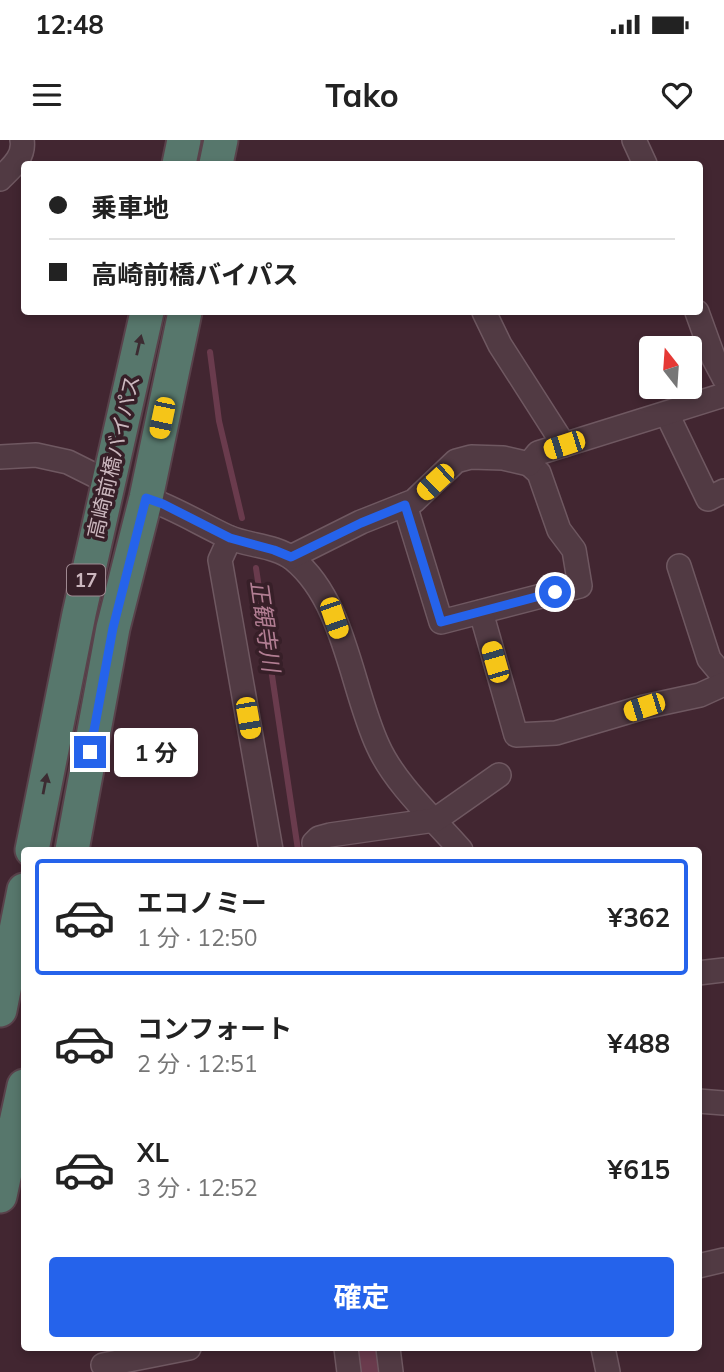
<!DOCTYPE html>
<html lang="ja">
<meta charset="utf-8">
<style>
:root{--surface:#fff;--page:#f2f2f2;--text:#222;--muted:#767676;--line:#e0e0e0;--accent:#2563eb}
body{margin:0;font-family:Mulish,"Noto Sans JP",sans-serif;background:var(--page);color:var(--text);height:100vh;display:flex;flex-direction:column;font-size:26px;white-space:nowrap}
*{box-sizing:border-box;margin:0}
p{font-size:23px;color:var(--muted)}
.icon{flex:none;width:38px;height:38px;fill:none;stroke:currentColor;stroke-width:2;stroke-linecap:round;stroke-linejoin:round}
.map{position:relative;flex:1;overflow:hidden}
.sheet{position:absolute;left:21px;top:707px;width:681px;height:504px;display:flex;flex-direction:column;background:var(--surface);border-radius:7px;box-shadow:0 4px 10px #0003}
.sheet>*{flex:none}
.top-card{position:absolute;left:21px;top:21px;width:682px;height:154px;border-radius:7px;box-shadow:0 4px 10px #0003;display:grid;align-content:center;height:154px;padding:0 28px;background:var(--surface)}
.needle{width:46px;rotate:343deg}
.tools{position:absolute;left:639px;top:196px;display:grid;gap:14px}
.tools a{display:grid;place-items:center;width:63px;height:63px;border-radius:7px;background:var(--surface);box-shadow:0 4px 10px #0003;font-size:35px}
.end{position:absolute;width:32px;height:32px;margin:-16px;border:9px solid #2563eb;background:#fff;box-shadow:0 0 0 4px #fff}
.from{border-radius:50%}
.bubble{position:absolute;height:49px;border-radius:7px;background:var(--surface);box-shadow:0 4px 10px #0003;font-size:23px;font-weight:700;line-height:49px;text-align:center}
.car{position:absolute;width:21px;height:42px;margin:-21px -10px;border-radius:9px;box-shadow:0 0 5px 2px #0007;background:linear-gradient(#f5c518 24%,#345 0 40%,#f5c518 0 76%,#345 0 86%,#f5c518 0)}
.top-card b{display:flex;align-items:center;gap:24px;height:66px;font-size:26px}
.top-card b+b{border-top:2px solid var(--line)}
.top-card i{width:18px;height:18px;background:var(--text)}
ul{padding:12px 0 0;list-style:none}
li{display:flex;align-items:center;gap:21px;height:116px;margin:0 14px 10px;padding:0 14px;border:4px solid transparent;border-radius:7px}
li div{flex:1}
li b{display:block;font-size:26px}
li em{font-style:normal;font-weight:700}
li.active{border-color:var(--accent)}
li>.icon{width:63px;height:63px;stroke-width:1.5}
.button{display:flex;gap:14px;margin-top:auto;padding:14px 28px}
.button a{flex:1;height:80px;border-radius:7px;background:var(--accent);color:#fff;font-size:28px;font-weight:700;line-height:80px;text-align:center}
.status{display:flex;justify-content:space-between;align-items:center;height:49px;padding:0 35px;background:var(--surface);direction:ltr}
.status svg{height:19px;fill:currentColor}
header{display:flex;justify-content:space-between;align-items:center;height:91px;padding:0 28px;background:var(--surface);font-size:32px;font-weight:700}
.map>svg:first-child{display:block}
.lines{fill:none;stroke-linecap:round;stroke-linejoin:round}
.stream{stroke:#6a3b4d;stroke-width:6}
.river{stroke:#6a3b4d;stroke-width:37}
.minor-casing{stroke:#6f5861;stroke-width:26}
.highway-casing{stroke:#59424b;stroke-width:37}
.minor{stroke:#513a43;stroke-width:23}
.highway{stroke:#57776c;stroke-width:33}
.oneway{fill:#3c2c32}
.route{stroke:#2563eb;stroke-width:9}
.labels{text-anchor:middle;stroke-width:7;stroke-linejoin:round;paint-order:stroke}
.shield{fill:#371f28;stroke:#9f8991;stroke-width:2}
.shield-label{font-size:19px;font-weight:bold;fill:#cbb7be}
.street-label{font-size:21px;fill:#cbb7be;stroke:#371f28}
.water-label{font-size:23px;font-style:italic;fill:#b27e93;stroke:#371f28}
</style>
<div class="status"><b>12:48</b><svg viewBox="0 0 49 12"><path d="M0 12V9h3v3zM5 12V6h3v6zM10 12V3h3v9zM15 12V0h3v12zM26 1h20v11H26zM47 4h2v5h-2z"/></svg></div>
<header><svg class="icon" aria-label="menu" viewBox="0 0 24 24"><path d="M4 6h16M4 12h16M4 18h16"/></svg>Tako<svg class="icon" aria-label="heart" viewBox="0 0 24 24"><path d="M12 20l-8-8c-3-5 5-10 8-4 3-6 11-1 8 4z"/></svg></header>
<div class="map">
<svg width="724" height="1232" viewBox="0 0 724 1232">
<rect width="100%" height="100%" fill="#422631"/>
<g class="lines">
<g class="stream">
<path d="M210,212L219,281L242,378"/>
<path d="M256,428L298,710"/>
</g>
<path class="river" d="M373,1208L377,1232"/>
<g class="minor-casing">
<g id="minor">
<path d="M634,0L645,24"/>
<path d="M0,39C11,28 25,17 22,0"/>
<path d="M484,172L500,205L564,305"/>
<path d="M697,172L714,219L724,238"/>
<path d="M667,274L708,359L724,351"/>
<path d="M0,317L36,315L68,322L108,342"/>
<path d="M146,358C175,368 200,384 228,397C248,406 275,405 293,419C345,461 351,548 378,606C395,644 434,679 461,710"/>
<path d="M405,365L441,482L580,446L574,410L559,390L539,333L529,324"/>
<path d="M230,398L220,420L271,710"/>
<path d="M291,417L361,382L414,361L456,321L471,317L503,318L529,324L538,313L724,255"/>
<path d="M679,426L709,519L724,537"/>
<path d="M481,472L516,595L556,593L644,567L700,555L724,544"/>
<path d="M315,710L314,703L319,698L330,695L435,680L499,635"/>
<path d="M698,833L724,830"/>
<path d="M698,961L724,963"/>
<path d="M698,1126L724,1120"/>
<path d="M346,1208L349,1232"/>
<path d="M388,1208L391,1232"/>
<path d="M603,1208L608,1232"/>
<path d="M103,1225L189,1208"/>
</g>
</g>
<g class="highway-casing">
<g id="highway">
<path d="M179,24L184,0"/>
<path d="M216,24L221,0"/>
<path d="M32,710L79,474L147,172"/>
<path d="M72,710L113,488L146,358L185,172"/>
<path d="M0,870L24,750"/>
<path d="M0,1056L24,946"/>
</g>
</g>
<use href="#minor" class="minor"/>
<use href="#highway" class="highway"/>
</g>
<defs><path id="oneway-solid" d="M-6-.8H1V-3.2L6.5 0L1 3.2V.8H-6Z" transform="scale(1.75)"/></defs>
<g class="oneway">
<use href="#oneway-solid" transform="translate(139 205) rotate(-77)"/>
<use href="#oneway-solid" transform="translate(45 644) rotate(-79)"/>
</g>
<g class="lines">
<path class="route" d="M90,612L113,488L146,358L163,364L230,398L274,410L291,417L361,383L405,365L441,482L555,452"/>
</g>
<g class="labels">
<rect class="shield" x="67" y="424.5" width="38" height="31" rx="5"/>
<g class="shield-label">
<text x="86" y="447">17</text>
</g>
<g class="street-label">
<text transform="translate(114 317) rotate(-77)" y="7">高崎前橋バイパス</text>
</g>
<g class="water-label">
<text transform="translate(265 486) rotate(82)" y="8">正観寺川</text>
</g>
</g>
</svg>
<div class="tools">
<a><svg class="needle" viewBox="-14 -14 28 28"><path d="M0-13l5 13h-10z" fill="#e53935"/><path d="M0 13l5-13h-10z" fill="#767676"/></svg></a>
</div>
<i class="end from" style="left:555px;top:452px"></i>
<i class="end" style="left:90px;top:612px"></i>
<div class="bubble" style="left:114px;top:588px;width:84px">1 分</div>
<i class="car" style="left:162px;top:278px;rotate:192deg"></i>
<i class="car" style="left:564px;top:305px;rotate:252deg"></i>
<i class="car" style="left:435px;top:342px;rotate:227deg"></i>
<i class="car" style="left:334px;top:478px;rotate:161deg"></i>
<i class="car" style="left:495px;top:522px;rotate:344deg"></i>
<i class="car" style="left:644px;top:567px;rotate:252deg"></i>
<i class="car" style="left:248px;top:578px;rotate:170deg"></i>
<div class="top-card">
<b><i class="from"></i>乗車地</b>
<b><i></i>高崎前橋バイパス</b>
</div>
<section class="sheet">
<ul>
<li class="active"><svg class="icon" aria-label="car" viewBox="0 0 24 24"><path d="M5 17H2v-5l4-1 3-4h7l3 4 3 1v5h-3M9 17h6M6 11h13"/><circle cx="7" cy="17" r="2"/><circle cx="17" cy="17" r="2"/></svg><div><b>エコノミー</b><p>1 分 · 12:50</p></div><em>¥362</em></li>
<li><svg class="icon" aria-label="car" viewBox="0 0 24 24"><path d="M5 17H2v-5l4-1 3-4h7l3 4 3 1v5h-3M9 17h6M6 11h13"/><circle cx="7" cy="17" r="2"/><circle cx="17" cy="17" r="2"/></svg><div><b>コンフォート</b><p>2 分 · 12:51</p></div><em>¥488</em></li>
<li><svg class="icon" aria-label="car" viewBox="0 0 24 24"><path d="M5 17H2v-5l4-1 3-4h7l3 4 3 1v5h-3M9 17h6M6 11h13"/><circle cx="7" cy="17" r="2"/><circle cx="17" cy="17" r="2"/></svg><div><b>XL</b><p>3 分 · 12:52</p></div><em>¥615</em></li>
</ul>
<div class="button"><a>確定</a></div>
</section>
</div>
